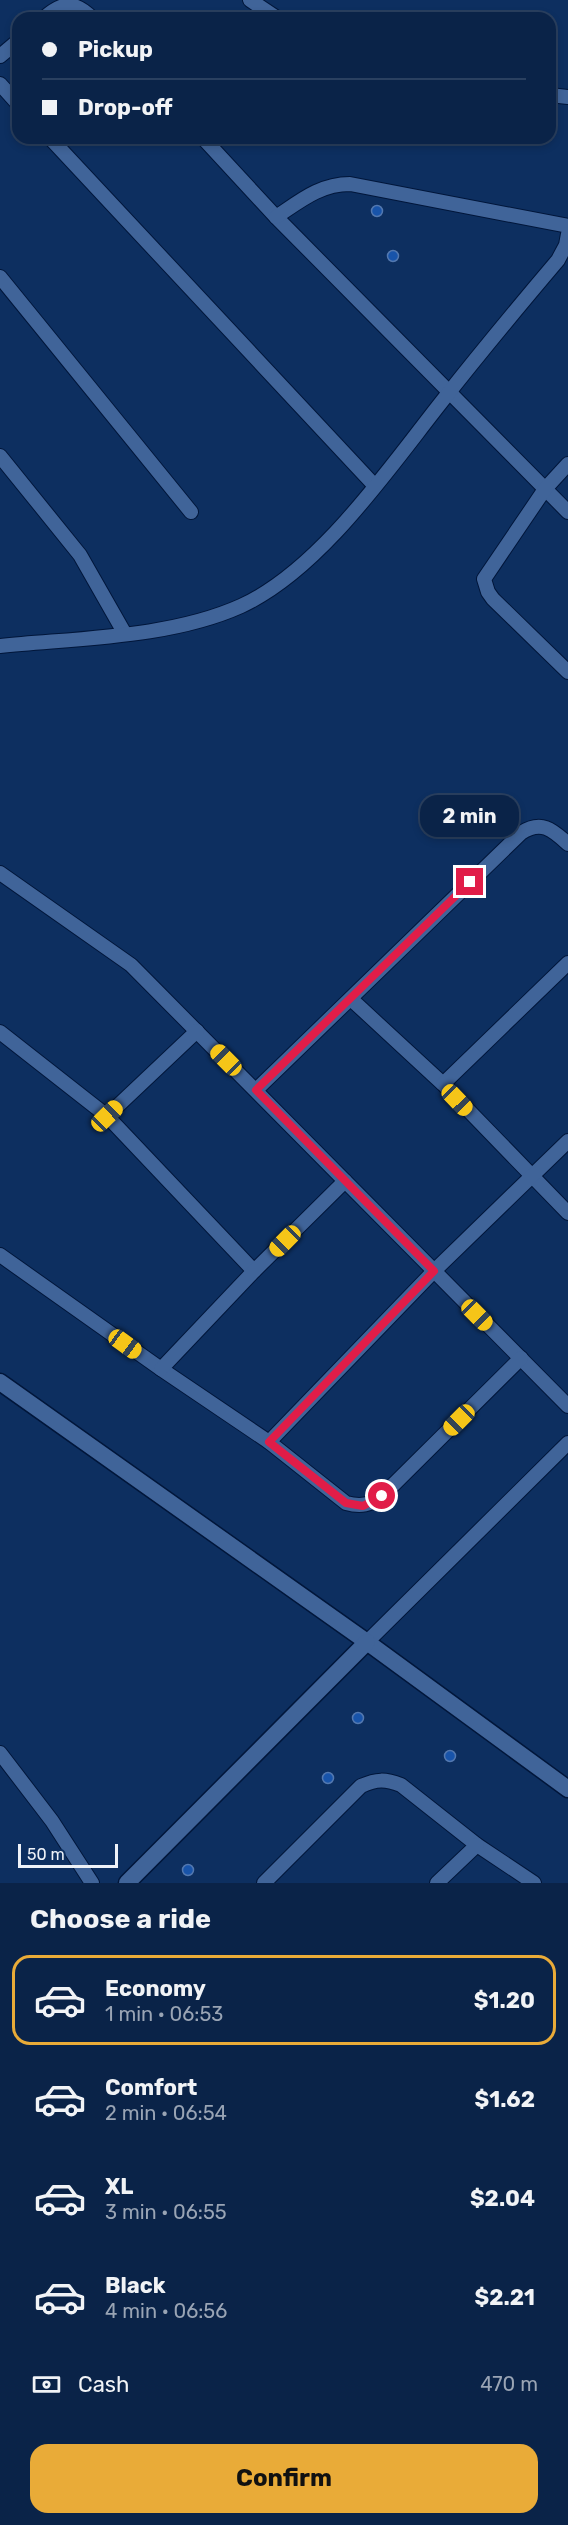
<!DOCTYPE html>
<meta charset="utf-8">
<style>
:root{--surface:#0a2348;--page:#132b4f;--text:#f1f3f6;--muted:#99a4b4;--line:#2a4060;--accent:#e9ab38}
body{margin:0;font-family:Rubik,sans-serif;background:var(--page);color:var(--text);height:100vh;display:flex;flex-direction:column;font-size:22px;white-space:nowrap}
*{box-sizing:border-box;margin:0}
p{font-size:20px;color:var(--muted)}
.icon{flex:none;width:33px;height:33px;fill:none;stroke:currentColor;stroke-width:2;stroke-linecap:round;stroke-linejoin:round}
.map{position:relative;height:1883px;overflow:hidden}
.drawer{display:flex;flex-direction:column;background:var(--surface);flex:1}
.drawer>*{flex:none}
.hud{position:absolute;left:12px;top:12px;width:544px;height:132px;border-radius:18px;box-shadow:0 3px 9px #0003,0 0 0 2px var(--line);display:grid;align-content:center;height:132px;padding:0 30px;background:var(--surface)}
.scale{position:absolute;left:18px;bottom:15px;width:100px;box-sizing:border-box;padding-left:6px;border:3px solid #eef2f8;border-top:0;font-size:16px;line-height:21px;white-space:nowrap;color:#eef2f8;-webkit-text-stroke:4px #0d2f60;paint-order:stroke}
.end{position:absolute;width:27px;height:27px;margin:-14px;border:8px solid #e11d48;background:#fff;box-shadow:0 0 0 3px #fff}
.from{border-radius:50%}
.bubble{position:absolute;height:42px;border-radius:18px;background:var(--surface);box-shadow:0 3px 9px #0003,0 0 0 2px var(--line);font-size:20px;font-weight:700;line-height:42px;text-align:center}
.car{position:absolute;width:18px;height:36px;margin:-18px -9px;border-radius:8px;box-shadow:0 0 4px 2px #0007;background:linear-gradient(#f5c518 24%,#345 0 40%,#f5c518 0 76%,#345 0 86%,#f5c518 0)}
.hud b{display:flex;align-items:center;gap:21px;height:57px;font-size:22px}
.hud b+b{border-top:2px solid var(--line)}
.hud i{width:15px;height:15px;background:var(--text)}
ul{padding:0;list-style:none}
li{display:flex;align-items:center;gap:18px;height:90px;margin:0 12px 9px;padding:0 18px;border:3px solid transparent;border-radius:18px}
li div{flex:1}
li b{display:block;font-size:22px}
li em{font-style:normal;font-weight:700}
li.active{border-color:var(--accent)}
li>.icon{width:54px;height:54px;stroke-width:1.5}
h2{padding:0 30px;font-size:27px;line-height:72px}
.pay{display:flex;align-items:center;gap:15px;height:66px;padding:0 30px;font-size:22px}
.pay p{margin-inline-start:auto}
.primary-button{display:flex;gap:12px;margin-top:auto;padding:12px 30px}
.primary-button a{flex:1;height:69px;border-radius:18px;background:var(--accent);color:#111;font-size:24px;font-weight:700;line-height:69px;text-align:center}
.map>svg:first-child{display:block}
.building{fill:#1854aa;stroke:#5378af;stroke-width:1.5}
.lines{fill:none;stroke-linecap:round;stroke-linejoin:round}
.minor-casing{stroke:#01163a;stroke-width:16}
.tertiary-casing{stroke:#01163a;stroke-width:19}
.minor{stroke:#406499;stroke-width:14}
.tertiary{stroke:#406499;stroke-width:16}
.route{stroke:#e11d48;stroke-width:8}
</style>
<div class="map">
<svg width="568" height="1883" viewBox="0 0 568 1883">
<rect width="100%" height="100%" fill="#0d2f60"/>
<g class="building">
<circle cx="377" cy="211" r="5.5"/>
<circle cx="393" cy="256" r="5.5"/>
<circle cx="358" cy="1718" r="5.5"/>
<circle cx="450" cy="1756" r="5.5"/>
<circle cx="328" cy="1778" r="5.5"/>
<circle cx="188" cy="1870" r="5.5"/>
</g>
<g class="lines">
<g class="minor-casing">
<g id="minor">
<path d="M250,0L277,18"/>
<path d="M44,18C62,2 74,0 92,18"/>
<path d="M0,56L18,41"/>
<path d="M0,84L18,104"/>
<path d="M550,95L568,97"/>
<path d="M50,138L375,486"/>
<path d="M203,138L276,217L568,512"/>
<path d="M276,217C300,201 320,184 350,184L568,226"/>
<path d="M0,277L191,512"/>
<path d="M0,456L80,555L125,634"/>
<path d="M568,464L545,489L484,579L488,592L493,599L568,672"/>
<path d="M0,646C77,638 170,638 241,606C320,570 389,468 443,400C480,353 519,306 558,260L566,245L568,234"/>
<path d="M0,873L131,965L568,1406"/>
<path d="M351,999L443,1084L568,1213"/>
<path d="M0,1032L107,1116L254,1271"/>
<path d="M443,1084L568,963"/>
<path d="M256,1090L521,833C541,820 552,829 568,844"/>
<path d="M107,1116L197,1031"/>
<path d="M0,1255L161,1369L269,1442L346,1503C361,1507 370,1505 382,1496L521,1358"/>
<path d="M161,1369L254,1271L345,1181"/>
<path d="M269,1442L434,1271L568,1141"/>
<path d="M367,1642L568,1443"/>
<path d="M0,1753L52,1821L92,1883"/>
<path d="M264,1883L361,1786C377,1779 385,1779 401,1785L477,1845L534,1883"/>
<path d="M437,1883L477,1845"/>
</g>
</g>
<g class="tertiary-casing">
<g id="tertiary">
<path d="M0,1382L367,1642L568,1789"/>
<path d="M127,1883L367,1642"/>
</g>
</g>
<use href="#minor" class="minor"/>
<use href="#tertiary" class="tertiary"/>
</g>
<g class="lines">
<path class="route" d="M382,1496L363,1506L346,1503L269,1442L434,1271L256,1090L470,882"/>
</g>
</svg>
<div class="scale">50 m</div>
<i class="end from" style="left:382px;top:1496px"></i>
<i class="end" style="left:470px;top:882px"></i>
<div class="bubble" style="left:420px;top:795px;width:99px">2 min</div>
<i class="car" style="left:226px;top:1060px;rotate:315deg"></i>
<i class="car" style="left:457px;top:1100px;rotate:136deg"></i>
<i class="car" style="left:107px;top:1116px;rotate:46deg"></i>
<i class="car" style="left:285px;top:1241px;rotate:225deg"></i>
<i class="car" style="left:477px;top:1315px;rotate:135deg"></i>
<i class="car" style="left:125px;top:1344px;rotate:126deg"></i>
<i class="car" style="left:459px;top:1420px;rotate:225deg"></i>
<div class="hud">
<b><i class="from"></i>Pickup</b>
<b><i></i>Drop-off</b>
</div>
</div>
<section class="drawer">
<h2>Choose a ride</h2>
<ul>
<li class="active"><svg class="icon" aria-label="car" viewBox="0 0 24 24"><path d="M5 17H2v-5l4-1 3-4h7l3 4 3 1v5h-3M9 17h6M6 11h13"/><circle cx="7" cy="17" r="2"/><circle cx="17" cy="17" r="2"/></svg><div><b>Economy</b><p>1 min · 06:53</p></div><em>$1.20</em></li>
<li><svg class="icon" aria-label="car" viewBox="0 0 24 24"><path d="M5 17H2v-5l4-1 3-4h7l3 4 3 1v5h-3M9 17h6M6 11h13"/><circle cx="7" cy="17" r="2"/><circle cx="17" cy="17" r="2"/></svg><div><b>Comfort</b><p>2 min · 06:54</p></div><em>$1.62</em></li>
<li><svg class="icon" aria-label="car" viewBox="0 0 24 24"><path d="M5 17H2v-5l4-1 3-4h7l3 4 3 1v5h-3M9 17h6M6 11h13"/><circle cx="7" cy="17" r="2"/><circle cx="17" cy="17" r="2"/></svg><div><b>XL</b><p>3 min · 06:55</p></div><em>$2.04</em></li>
<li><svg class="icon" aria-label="car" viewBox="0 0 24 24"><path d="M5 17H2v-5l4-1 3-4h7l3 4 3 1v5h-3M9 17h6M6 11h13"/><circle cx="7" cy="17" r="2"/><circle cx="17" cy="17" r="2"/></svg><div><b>Black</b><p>4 min · 06:56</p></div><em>$2.21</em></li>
</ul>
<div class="pay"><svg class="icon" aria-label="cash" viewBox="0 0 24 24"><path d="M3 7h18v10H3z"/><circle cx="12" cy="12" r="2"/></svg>Cash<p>470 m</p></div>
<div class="primary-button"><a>Confirm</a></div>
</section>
